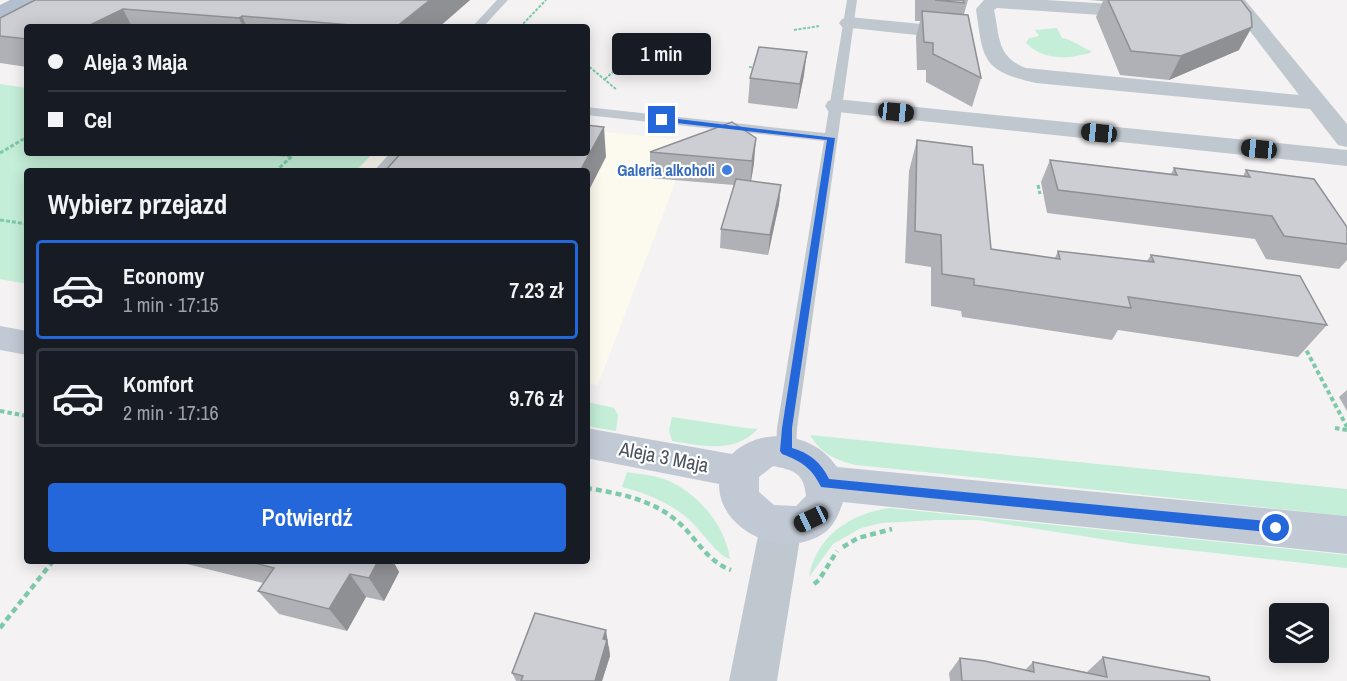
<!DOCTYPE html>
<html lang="pl">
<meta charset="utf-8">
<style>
:root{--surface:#171b24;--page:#20242c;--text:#f1f3f6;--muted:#9ea1a6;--line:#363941;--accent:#2467db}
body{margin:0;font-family:"Archivo Narrow",sans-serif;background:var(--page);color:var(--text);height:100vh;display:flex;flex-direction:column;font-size:22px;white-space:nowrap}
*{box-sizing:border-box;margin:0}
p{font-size:20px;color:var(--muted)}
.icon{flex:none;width:33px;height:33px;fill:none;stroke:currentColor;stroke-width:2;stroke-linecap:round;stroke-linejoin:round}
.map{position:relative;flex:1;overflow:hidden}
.drawer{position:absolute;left:24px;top:168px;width:566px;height:396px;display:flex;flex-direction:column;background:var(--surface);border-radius:6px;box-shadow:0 3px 15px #0003}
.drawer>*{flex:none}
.top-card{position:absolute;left:24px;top:24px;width:566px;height:132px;border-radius:6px;box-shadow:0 3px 15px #0003;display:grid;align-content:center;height:132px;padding:0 24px;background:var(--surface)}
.controls{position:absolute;left:1269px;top:603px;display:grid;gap:12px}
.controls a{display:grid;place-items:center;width:60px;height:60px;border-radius:6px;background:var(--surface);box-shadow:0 3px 15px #0003;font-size:30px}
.end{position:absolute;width:27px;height:27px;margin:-14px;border:8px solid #2467db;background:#fff;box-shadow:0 0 0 3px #fff}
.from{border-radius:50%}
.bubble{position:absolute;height:42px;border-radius:6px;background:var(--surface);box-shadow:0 3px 15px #0003;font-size:20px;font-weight:600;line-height:42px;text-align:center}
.car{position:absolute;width:18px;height:36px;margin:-18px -9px;border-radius:8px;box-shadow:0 0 4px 2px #0007;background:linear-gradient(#222 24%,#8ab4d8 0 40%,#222 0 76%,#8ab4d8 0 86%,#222 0)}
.top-card b{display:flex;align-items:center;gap:21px;height:57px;font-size:22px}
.top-card b+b{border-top:2px solid var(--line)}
.top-card i{width:15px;height:15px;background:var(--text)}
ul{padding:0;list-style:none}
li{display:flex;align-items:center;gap:18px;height:99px;margin:0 12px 9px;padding:0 12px;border:3px solid var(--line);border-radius:6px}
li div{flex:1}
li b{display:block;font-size:22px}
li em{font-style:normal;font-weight:600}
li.active{border-color:var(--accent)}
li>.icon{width:54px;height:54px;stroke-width:1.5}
h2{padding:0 24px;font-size:27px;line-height:72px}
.action{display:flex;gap:12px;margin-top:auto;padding:12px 24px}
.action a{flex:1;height:69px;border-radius:6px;background:var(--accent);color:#fff;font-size:24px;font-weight:600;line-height:69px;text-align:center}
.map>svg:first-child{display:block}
.commercial{fill:#fcf9ee}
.green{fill:#c4eed7}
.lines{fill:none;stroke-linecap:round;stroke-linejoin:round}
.path-far3{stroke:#7dcaaa;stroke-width:2;stroke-dasharray:3 1.5;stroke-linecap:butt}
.path-far2{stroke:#7dcaaa;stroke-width:3;stroke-dasharray:4 2;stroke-linecap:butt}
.path-far1{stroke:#7dcaaa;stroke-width:4;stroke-dasharray:4.5 3;stroke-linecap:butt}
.path{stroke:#7dcaaa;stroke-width:4.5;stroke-dasharray:6 4;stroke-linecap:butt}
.lane{fill:#c0c8cf;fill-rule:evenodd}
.street{fill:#c0c8cf;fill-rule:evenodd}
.secondary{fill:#c1c9d4;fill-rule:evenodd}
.primary{fill:#b3bfce;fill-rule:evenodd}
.wall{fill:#afb1b6}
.shaded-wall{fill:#8f9094}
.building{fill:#ccced4;stroke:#8f9094;stroke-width:1.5}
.route{fill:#2467db}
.shop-dot{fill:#3f7fe0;stroke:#fff;stroke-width:2}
.labels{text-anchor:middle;stroke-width:4.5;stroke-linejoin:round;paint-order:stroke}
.far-shop-label{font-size:16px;font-weight:bold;fill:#366cbe;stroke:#fff;text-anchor:end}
.street-label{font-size:20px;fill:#4a535e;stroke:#fff}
</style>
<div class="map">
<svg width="1347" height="681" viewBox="0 0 1347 681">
<rect width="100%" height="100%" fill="#f4f2f2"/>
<path class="commercial" d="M587,130L691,141L598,385L587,383L586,171H356L373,153H586Z"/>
<g class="green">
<path d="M1057,28L1062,38C1074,40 1080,47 1091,51L1090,53C1067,59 1045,61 1026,43L1029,38L1039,36L1035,30Z"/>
<path d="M0,84L27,88V153H373L356,171H27V284L0,279Z"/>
<path d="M587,402L614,408L618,415L616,431L587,426Z"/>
<path d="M672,417L746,428L758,429C734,454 703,446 672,441L669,430Z"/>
<path d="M810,435L1347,489V516L856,465C837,461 820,453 810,435Z"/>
<path d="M627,472C639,474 652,475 664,479C697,492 725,524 730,559C718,557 699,527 686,517C668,502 645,493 622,487Z"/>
<path d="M890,508L1347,555V568L1134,544L978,520H935L881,523L861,528L833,544L809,577C816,536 851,513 890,508Z"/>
</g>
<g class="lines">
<g class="path-far3">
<path d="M520,27L546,0"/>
<path d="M794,30L819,26"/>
<path d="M586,64L617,90"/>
<path d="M749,67L757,68"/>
<path d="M605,79L623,63L661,51"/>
</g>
<g class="path-far2">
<path d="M0,153L27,137"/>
<path d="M263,153L292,156L276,171"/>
<path d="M1038,185L1040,194"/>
<path d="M0,220L27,224"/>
</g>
<g class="path-far1">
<path d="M1303,344L1347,427"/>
<path d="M0,411L27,416"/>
<path d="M1335,428L1347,430"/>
</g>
<g class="path">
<path d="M586,488C618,493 651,499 677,521C696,537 706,561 731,570"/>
<path d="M843,547L858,538L892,529"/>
<path d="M814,584L819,580L837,551"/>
<path d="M0,628L53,561"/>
</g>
<g class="lane">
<path d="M497,0H508L483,27H472Z"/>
<path d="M847,0H857L797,428L796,451L793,457L786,459L779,457L776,451L777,428L824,141L586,115V107L825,133Z"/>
<path d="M390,153H404L389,171H374Z"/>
</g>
<g class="street">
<path d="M984,0H1046L1129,5L1135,3L1133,0H1151L1154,6L1152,10L1130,17L997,8L994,10C1000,38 997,57 1026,68L1299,95L1226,0H1245L1347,124V147L1338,145L1310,109L1036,83C982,71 983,60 976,9Z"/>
<path d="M849,17L963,28L970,30L973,34L970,38L963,40L842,27L839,23L842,19Z"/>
<path d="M836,99L1347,150V166L828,111L825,106L828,101Z"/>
<path d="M781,508L796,513L802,526L777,681H729L760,526L766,513Z"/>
</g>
<g class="secondary">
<path d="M0,326L27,331V355L0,350Z"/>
<path d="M586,428L732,454C763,425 814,433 837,467L1347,516V554L843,502C839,513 835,525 824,533C786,560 719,533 719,484L586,458ZM773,466C794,470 804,473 806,496L796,506L774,505L759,492V477Z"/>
</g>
<path class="primary" d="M10,0H33L30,4L0,18V5Z"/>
</g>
<g class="wall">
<path d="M35,0H470L439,27H27V67L0,63V18Z"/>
<path d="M915,0H968L964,14L981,78L972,107L926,82V70H917L916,37L920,21H915Z"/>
<path d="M1089,0H1241L1239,50L1169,80L1120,75L1096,17L1103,1Z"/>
<path d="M804,75L797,109L748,103L750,78Z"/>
<path d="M732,122L754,163L751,181L781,185L779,204L768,255L720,248L721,229L734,185L650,178V152Z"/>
<path d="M917,140L973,164L991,249L1055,258L1058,251L1147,261L1151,255L1327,325L1298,357L1118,330L1112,340L962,317L961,311L931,306V267L905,263L909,171Z"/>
<path d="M1050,160L1171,174L1174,168L1243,176L1246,170L1347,227V260L1339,269L1266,259L1255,239L1047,213L1041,182Z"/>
<path d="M1347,390V411L1339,397Z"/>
<path d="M175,561H393L399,572L384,601L366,597L347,631L279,614L258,591L263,583Z"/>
<path d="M609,646L610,656L602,681H516L512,673Z"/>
<path d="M1103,657L1210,681H950L949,673L960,658L1025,670L1033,662L1087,672Z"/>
</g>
<g class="shaded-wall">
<path d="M430,0H470L439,27H396Z"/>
<path d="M123,9L132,27H86Z"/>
<path d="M242,16L247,27H243L239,18Z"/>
<path d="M1252,27L1239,50L1169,80L1181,56Z"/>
<path d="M807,52L804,75L797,109L800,84Z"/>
<path d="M604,127L606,157L586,196V171H580Z"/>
<path d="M756,138L754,163L750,187L752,161Z"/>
<path d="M781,185L779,204L768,255L770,235Z"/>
<path d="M378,561H393L399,572L384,601L369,578Z"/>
<path d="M350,574L366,597L347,631L329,609Z"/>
<path d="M606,630L610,656L602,681H595L603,639Z"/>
</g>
<g class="building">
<path d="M35,0H430L396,27H375L242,16L239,18L123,9L86,27H27V39L0,36V18Z"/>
<path d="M935,0H963L964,3Z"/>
<path d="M1108,0H1241L1251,13L1252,27L1181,56L1131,51Z"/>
<path d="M922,11L968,15L981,78L933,54V43L924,42Z"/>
<path d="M759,47L807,52L800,84L750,78Z"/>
<path d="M732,122L756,138L752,161L650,152Z"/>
<path d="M586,125L604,127L580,171H385L401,153H586Z"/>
<path d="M917,140L972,147L973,164L983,165L991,249L1060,259L1058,251L1154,262L1151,255L1300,276L1327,325L1128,297L1131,308L974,285V279L942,274L941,235L915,231Z"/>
<path d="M1050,160L1177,175L1174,168L1250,177L1246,170L1314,179L1347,227V244L1284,236L1272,216L1058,190Z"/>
<path d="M736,179L781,185L770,235L721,229Z"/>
<path d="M247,561H378L369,578L350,574L329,609L258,591L274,568Z"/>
<path d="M535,613L606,630L603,639L607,640L595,681H521L523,676L512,673Z"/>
<path d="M1103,657L1209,677L1210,681H962L960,658L985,661L1034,672L1033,662L1107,677Z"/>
</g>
<path class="route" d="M662,117L835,138L792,428V448C809,453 821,462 829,479L1276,522L1280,524V532L1276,533L821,487C812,468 801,461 782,454L780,451L782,428L827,140L659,121Z"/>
<circle class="shop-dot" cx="727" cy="170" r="6"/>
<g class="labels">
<g class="far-shop-label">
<text x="715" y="176">Galeria alkoholi</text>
</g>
<g class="street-label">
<text transform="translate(664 457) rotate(11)" y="7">Aleja 3 Maja</text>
</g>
</g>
</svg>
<div class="controls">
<a><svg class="icon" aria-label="layers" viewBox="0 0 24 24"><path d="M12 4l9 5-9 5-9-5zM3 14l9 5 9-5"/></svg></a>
</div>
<i class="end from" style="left:1276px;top:528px"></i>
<i class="end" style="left:662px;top:120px"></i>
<div class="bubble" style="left:612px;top:33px;width:99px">1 min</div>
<i class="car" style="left:896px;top:112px;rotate:96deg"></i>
<i class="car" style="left:1099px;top:133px;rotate:276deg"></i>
<i class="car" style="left:1259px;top:149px;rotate:276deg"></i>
<i class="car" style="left:811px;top:519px;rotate:245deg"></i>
<div class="top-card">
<b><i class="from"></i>Aleja 3 Maja</b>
<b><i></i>Cel</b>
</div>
<section class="drawer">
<h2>Wybierz przejazd</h2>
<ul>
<li class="active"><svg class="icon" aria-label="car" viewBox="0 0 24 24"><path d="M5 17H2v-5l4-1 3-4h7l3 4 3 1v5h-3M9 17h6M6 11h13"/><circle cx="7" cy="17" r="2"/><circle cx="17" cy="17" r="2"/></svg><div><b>Economy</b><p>1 min · 17:15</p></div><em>7.23 zł</em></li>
<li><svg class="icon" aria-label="car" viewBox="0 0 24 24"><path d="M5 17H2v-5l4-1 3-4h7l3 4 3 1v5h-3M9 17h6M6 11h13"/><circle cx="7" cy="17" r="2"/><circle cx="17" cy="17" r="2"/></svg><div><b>Komfort</b><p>2 min · 17:16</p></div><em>9.76 zł</em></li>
</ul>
<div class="action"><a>Potwierdź</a></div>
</section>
</div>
